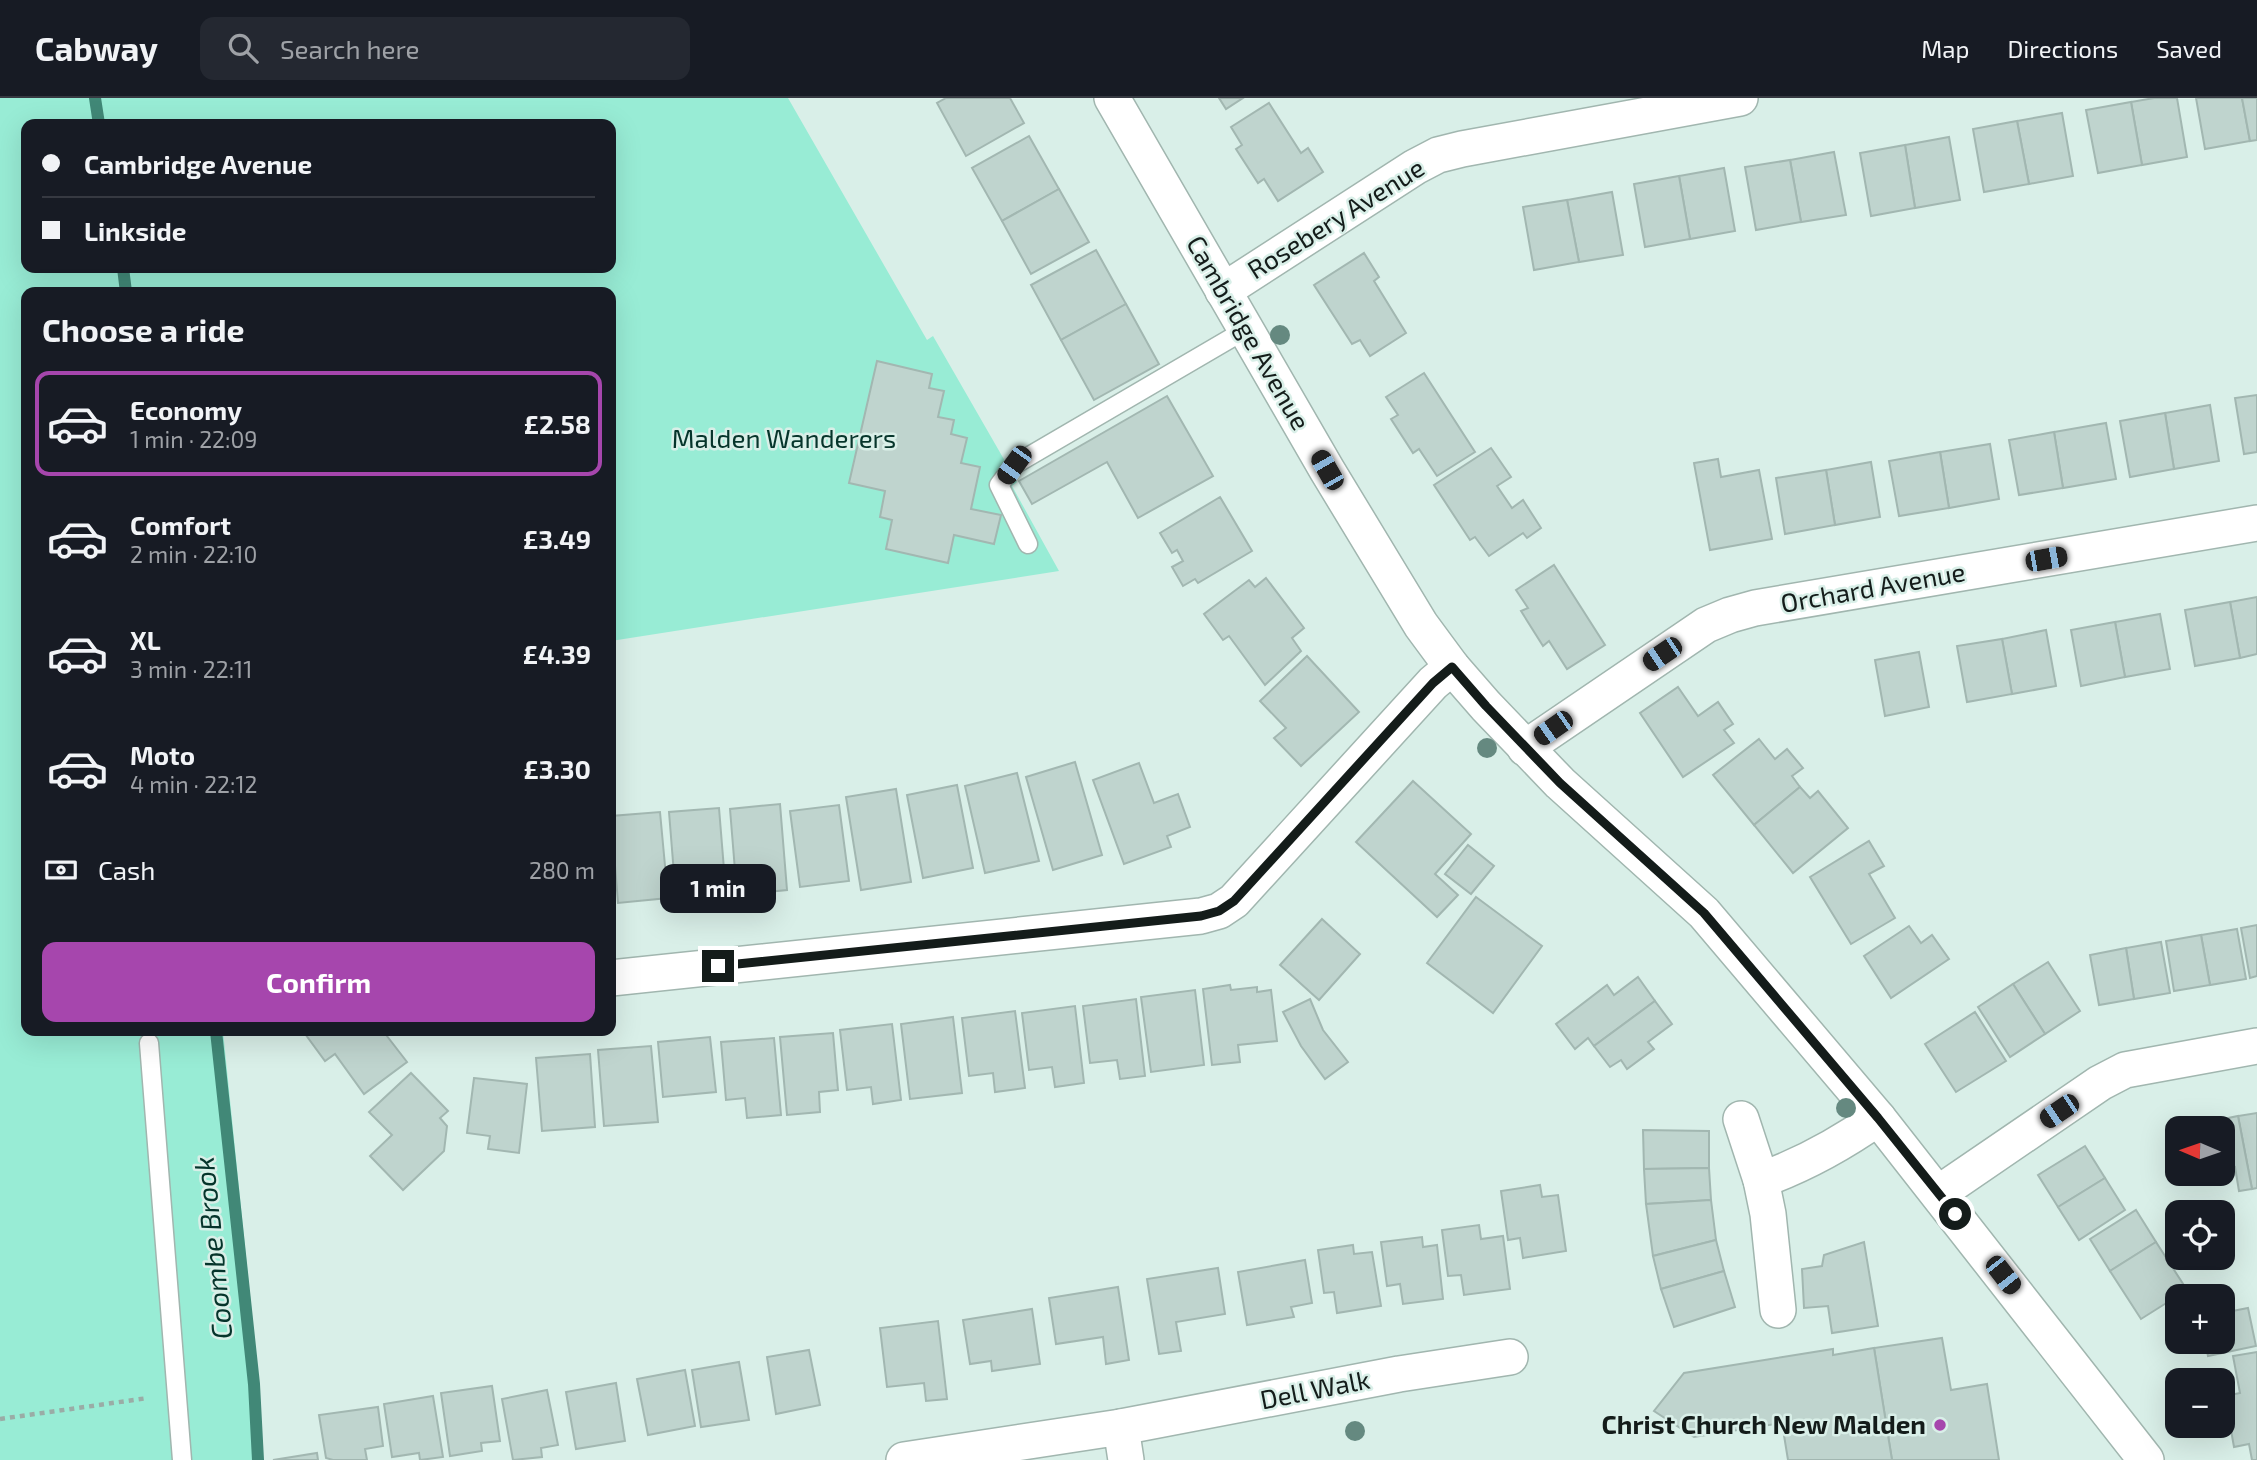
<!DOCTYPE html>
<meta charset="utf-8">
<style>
:root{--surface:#171b24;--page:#242831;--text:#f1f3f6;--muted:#9ea1a6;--line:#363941;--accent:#a646ad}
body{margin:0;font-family:"Exo 2",sans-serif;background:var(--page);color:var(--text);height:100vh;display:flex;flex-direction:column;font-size:26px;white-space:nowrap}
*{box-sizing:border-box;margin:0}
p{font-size:23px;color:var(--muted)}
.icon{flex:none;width:38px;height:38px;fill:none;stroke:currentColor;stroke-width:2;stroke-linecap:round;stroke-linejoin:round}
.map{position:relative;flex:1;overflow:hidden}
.drawer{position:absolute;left:21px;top:189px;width:595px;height:749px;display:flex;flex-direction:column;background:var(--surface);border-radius:14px;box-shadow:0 7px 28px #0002}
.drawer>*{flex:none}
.hud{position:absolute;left:21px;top:21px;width:595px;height:154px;border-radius:14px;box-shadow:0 7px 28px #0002;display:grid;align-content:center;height:154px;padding:0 21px;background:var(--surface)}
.needle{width:46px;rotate:272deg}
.tools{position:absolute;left:2165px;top:1018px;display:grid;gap:14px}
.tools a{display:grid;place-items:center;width:70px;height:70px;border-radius:14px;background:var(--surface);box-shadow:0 7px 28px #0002;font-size:35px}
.end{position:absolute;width:32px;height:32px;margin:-16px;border:9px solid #141c1a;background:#fff;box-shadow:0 0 0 4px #fff}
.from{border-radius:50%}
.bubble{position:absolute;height:49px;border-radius:14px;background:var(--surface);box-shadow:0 7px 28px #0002;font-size:23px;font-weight:700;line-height:49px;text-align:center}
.car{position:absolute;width:21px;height:42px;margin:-21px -10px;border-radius:9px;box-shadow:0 0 5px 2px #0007;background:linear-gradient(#222 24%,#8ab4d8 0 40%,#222 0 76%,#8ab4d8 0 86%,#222 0)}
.hud b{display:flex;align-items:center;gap:24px;height:66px;font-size:26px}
.hud b+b{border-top:2px solid var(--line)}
.hud i{width:18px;height:18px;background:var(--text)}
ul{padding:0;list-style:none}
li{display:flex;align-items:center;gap:21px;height:105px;margin:0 14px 10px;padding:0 7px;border:4px solid transparent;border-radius:14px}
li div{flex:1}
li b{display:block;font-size:26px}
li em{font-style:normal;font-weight:700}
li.selected{border-color:var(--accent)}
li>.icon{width:63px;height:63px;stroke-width:1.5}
h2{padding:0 21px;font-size:32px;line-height:84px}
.pay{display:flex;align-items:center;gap:18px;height:77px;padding:0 21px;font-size:26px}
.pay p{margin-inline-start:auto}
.action{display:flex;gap:14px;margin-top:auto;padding:14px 21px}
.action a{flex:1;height:80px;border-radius:14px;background:var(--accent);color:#fff;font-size:28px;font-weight:700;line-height:80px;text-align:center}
header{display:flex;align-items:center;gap:42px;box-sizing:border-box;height:98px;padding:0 35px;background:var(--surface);border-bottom:2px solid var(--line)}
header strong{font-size:33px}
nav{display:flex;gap:38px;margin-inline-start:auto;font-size:24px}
.search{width:490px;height:63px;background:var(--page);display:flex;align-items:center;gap:18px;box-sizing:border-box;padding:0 24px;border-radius:14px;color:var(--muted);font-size:26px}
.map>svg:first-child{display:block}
.green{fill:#98ecd5;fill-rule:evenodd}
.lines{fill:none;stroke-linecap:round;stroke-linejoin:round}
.stream{stroke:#418877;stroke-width:12}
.building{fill:#bfd4ce;stroke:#a2b7b1;stroke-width:2}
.service-casing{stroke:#a1b6af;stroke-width:21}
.minor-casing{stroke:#a1b6af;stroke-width:38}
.path{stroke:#9aaca6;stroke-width:4.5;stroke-dasharray:5 5;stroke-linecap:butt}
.service{stroke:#fff;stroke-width:18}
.minor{stroke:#fff;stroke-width:35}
.tree{fill:#658980}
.route{stroke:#141c1a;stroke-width:9}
.poi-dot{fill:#a646ad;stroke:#d9efe8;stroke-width:2.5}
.labels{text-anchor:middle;stroke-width:5;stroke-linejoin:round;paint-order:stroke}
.street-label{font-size:26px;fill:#141c1a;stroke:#d9efe8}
.park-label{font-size:26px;fill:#06352b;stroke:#d9efe8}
.poi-label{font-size:26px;font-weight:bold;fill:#141c1a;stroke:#d9efe8;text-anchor:end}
.water-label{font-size:28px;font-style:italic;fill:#05342b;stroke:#d9efe8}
</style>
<header>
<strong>Cabway</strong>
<div class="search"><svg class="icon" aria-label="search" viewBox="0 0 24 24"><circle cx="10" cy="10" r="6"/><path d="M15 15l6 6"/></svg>Search here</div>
<nav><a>Map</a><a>Directions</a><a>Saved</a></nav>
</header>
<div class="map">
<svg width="2257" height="1362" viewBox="0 0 2257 1362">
<rect width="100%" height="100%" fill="#d9efe8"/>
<path class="green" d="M0,0H788L927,242L933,238L1017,384L1012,388L1059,473L611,543V194H26V933H223L259,1286L263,1362H0ZM26,26H611V170H26Z"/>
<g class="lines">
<g class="stream">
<path d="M95,0L99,26"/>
<path d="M123,170L126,194"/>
<path d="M216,933L254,1286L258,1362"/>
</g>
</g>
<g class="building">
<path d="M946,0H1010L1024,25L966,58L937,5Z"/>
<path d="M1219,0H1243L1226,11Z"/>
<path d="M2154,0H2177L2187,59L2142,67L2131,4Z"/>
<path d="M2196,0H2242L2250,43L2205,51Z"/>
<path d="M2242,0H2257V42L2250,43Z"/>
<path d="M2131,4L2142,67L2098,75L2086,12Z"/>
<path d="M1269,5L1301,55L1308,50L1323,74L1278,103L1264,81L1258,85L1236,51L1242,47L1231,29Z"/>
<path d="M2062,15L2073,78L2029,86L2017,23Z"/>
<path d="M2017,23L2029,86L1984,94L1973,31Z"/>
<path d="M1029,38L1059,91L1002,123L972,70Z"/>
<path d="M1949,39L1960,102L1915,110L1905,47Z"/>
<path d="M1905,47L1915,110L1871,118L1860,55Z"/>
<path d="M1834,54L1846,117L1801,124L1790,62Z"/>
<path d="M1790,62L1801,124L1756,132L1745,69Z"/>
<path d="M1724,70L1735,133L1690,141L1679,78Z"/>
<path d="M1679,78L1690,141L1645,149L1634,86Z"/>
<path d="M1059,91L1089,144L1031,176L1002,123Z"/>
<path d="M1612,94L1623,157L1579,164L1567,102Z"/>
<path d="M1567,102L1579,164L1534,172L1523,109Z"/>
<path d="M1096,152L1126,206L1061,242L1031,187Z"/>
<path d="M1364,155L1379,179L1374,183L1406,235L1370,258L1360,242L1352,246L1314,187Z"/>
<path d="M1126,206L1159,266L1094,302L1061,242Z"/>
<path d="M877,263L932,276L929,290L944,293L938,319L954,322L951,336L967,340L961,365L980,369L971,411L1001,417L994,446L954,437L948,465L886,451L892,422L880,419L885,393L849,385Z"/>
<path d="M1424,275L1475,354L1437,378L1419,351L1413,355L1391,321L1398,317L1386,299Z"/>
<path d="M2257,297V354L2244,356L2235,300Z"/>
<path d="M1167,298L1213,378L1138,420L1107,364L1032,406L1019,383Z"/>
<path d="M2210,307L2219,363L2174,371L2165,315Z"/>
<path d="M2165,315L2174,371L2130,379L2120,323Z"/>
<path d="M2106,325L2116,381L2063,390L2054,334Z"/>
<path d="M2054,334L2063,390L2019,397L2009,342Z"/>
<path d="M1990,346L1999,401L1949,410L1940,354Z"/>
<path d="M1491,350L1511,379L1497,388L1512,410L1523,402L1541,430L1527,440L1523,435L1489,458L1475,439L1470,442L1434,387Z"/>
<path d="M1940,354L1949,410L1899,418L1889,363Z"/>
<path d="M1718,361L1721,379L1759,372L1772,441L1710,452L1694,365Z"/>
<path d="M1871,364L1880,419L1835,427L1826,372Z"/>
<path d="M1826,372L1835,427L1785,436L1776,380Z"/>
<path d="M1220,399L1252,453L1198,485L1195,481L1183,488L1172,469L1183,463L1177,452L1172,455L1160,435Z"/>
<path d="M1554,467L1605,547L1567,571L1549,543L1543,548L1521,513L1528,510L1516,492Z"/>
<path d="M1266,480L1304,530L1292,540L1301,553L1265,587L1229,538L1223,542L1204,516L1249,482L1255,489Z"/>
<path d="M2257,499V556L2240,560L2230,504Z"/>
<path d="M2230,504L2240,560L2195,568L2185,512Z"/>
<path d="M2160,516L2170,571L2125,579L2115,524Z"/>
<path d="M2115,524L2125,579L2081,588L2071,532Z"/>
<path d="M2046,532L2056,588L2012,596L2002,541Z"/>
<path d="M2002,541L2012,596L1967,604L1957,548Z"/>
<path d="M1919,554L1929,609L1885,618L1875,562Z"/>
<path d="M1307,558L1359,614L1301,668L1274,640L1286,630L1260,603Z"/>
<path d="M1678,589L1698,618L1718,604L1733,626L1724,632L1734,645L1683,679L1640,615Z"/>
<path d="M1759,641L1775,661L1787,651L1803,670L1792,678L1800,689L1754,727L1713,677Z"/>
<path d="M1075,664L1102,757L1053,772L1026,679Z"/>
<path d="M1139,665L1154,705L1178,696L1190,729L1167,738L1171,749L1124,766L1093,682Z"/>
<path d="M1017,675L1039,763L985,775L965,688Z"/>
<path d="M1413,683L1471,736L1435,776L1458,797L1437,819L1356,744Z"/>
<path d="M957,687L973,770L923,780L907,697Z"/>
<path d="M1800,689L1810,700L1818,693L1848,730L1793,775L1754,727Z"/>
<path d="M896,691L911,784L861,792L846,699Z"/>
<path d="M780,706L787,792L737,797L730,711Z"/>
<path d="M839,707L849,783L800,789L790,713Z"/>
<path d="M719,710L726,796L676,801L669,714Z"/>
<path d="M660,714L668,800L618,805L611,718Z"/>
<path d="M1869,743L1884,768L1869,776L1895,820L1851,846L1810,779Z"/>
<path d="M1468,747L1494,768L1471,796L1445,776Z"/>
<path d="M1476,799L1542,848L1493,915L1427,865Z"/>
<path d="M1322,821L1360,856L1319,902L1280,867Z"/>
<path d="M2257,827V878L2250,880L2241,830Z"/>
<path d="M1909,828L1921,845L1932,837L1949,861L1891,900L1864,858Z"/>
<path d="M2237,831L2246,881L2210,887L2201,837Z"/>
<path d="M2201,837L2210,887L2174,893L2166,843Z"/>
<path d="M2161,844L2170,895L2134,901L2126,850Z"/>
<path d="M2126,850L2134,901L2099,907L2090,857Z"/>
<path d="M2048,864L2080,913L2045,936L2013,886Z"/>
<path d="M1638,879L1655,903L1594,948L1588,940L1575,951L1556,926L1607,887L1614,897Z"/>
<path d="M2013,886L2045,936L2010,959L1978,909Z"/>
<path d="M1230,887L1231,892L1257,889V894L1271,892L1277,943L1238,947L1240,964L1212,967L1203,891Z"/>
<path d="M1195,892L1204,967L1151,974L1141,899Z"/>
<path d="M1136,901L1145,978L1120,981L1117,962L1090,965L1083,908Z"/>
<path d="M1310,901L1323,932L1348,964L1325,981L1301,948L1283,914Z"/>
<path d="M1655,903L1672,926L1648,944L1654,951L1627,971L1621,962L1610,969L1594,948Z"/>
<path d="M1075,908L1084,985L1055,989L1052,969L1029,972L1022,915Z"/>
<path d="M1015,913L1025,990L995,994L993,975L969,978L962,920Z"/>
<path d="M1975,914L2006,963L1956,994L1925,946Z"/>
<path d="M953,919L962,995L910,1001L901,926Z"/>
<path d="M892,926L901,1002L873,1006L871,989L847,992L840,932Z"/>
<path d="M303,933H383L407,964L364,996L335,956L325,963Z"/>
<path d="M833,935L838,992L819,994L820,1014L787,1017L780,939Z"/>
<path d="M710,939L716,994L663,999L658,944Z"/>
<path d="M774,940L781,1017L747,1020L745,1000L726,1002L721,944Z"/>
<path d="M651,948L658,1024L604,1028L598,952Z"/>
<path d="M590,956L595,1029L542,1033L536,960Z"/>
<path d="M411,975L448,1013L440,1020L447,1028L444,1053L403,1092L370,1058L392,1037L369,1014Z"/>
<path d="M474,980L527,986L519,1055L488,1051L490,1038L467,1035Z"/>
<path d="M2257,1015V1090L2252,1091L2238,1018Z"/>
<path d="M2238,1018L2252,1091L2239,1093L2235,1069L2222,1071V1031H2204L2203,1025Z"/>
<path d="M1643,1032L1709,1033V1070L1644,1071Z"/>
<path d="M2085,1048L2105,1080L2058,1109L2038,1077Z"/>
<path d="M1709,1070L1711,1102L1646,1106L1644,1071Z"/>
<path d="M2105,1080L2125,1112L2079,1142L2058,1109Z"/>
<path d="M1540,1087L1542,1099L1558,1097L1566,1153L1523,1160L1520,1140L1508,1142L1501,1093Z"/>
<path d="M1711,1102L1716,1142L1653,1158L1646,1106Z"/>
<path d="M2136,1112L2156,1144L2110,1173L2090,1141Z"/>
<path d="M1479,1127L1481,1141L1503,1138L1510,1191L1464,1197L1461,1177L1448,1178L1442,1132Z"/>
<path d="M1422,1139L1423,1149L1437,1147L1443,1201L1403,1206L1400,1186L1387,1188L1381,1144Z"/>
<path d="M1716,1142L1724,1173L1661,1191L1653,1158Z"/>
<path d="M1864,1144L1878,1228L1832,1235L1828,1208L1804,1210L1802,1171L1822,1168L1824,1157Z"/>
<path d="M2156,1144L2187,1192L2141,1221L2110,1173Z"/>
<path d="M1353,1147L1354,1156L1372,1154L1381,1208L1337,1215L1334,1194L1324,1195L1318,1152Z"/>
<path d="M1305,1162L1312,1205L1291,1209L1294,1219L1247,1227L1238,1174Z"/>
<path d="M1218,1170L1225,1216L1176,1224L1181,1253L1159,1256L1147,1181Z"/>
<path d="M1724,1173L1735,1209L1674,1229L1661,1191Z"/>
<path d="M1118,1189L1129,1262L1106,1266L1103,1239L1056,1246L1049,1200Z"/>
<path d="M2248,1210L2256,1248L2208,1258L2205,1244H2222V1215Z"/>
<path d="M1032,1211L1040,1266L992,1273L991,1263L970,1266L963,1222Z"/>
<path d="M938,1223L947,1301L926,1303L924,1285L887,1289L880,1230Z"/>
<path d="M1942,1240L1951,1292L1987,1286L1999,1362H1892L1874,1250Z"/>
<path d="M1874,1250L1892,1362H1788L1782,1325L1694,1339L1654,1313L1684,1275L1833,1251V1257Z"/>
<path d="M809,1252L820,1307L776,1316L767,1259Z"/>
<path d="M2257,1254V1362H2252L2249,1346L2234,1349L2225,1298L2240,1295L2233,1258Z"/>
<path d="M739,1264L749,1322L701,1329L692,1272Z"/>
<path d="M685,1272L695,1328L648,1337L637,1281Z"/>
<path d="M616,1285L625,1343L576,1351L566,1294Z"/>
<path d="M492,1288L500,1343L481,1345L482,1353L450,1358L441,1295Z"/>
<path d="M547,1292L558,1347L541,1350L542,1359L513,1362L502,1301Z"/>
<path d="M433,1298L443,1359L420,1362L419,1355L392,1359L384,1306Z"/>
<path d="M378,1309L383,1348L365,1351L367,1362H333L326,1360L319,1317Z"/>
<path d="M317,1355L318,1362H273Z"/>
</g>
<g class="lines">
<g class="service-casing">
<g id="service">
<path d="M1028,446L999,387L1014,367L1245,232"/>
<path d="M149,945L182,1362"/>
</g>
</g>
<g class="minor-casing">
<g id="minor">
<path d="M1112,0L1327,372L1421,527L1452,569L1486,608L1560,685L1704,815L1878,1020L2146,1362"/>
<path d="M1223,193L1415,69L1438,57L1462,51L1740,0"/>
<path d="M1525,650L1706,527L1730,517L1755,510L2257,425"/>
<path d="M611,880L1201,818L1219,813L1234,803L1433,585L1452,569"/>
<path d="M1741,1021L1761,1082L1768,1116L1778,1212"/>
<path d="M1761,1082C1803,1067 1841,1046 1878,1020"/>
<path d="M1939,1095L2100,985L2125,972L2257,948"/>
<path d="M1121,1329L1399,1276L1510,1259"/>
<path d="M904,1362L1121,1329L1126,1362"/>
</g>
</g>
<path class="path" d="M0,1321L148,1300"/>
<use href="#service" class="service"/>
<use href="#minor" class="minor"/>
</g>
<g class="tree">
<circle cx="1280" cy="237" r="10"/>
<circle cx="1487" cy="650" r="10"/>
<circle cx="1846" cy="1010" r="10"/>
<circle cx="1355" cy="1333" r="10"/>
</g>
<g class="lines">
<path class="route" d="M718,868L1201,818L1219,813L1234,803L1433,585L1452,569L1486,608L1560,685L1704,815L1878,1020L1955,1116"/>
</g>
<circle class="poi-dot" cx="1940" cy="1327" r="7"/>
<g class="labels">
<g class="street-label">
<text transform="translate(1336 121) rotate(-32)" y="9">Rosebery Avenue</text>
<text transform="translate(1248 235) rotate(60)" y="9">Cambridge Avenue</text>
<text transform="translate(1873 490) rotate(-10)" y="9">Orchard Avenue</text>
<text transform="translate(1315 1292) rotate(-11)" y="9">Dell Walk</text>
</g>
<g class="park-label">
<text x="784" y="350">Malden Wanderers</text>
</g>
<g class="poi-label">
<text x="1926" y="1336">Christ Church New Malden</text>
</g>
<g class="water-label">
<text transform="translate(213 1150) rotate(-96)" y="10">Coombe Brook</text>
</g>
</g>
</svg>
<div class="tools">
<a><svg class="needle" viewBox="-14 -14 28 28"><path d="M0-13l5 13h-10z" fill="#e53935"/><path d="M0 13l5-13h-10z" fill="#9ea1a6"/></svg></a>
<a><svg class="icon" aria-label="locate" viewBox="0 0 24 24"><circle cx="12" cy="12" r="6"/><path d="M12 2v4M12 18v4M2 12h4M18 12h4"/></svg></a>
<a>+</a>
<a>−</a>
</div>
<i class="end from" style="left:1955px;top:1116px"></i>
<i class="end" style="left:718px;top:868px"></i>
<div class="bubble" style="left:660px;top:766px;width:116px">1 min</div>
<i class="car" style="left:1014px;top:367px;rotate:216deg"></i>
<i class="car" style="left:1327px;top:372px;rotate:330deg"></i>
<i class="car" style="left:2046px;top:461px;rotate:80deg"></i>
<i class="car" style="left:1662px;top:556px;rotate:236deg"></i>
<i class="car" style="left:1553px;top:630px;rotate:235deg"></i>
<i class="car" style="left:2059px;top:1013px;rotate:236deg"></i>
<i class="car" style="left:2003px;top:1177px;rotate:142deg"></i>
<div class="hud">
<b><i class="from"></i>Cambridge Avenue</b>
<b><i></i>Linkside</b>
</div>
<section class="drawer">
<h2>Choose a ride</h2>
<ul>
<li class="selected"><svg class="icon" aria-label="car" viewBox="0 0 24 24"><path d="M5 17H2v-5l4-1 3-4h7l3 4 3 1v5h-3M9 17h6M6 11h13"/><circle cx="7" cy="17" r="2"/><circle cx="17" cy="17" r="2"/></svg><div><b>Economy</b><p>1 min · 22:09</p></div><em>£2.58</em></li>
<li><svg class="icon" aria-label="car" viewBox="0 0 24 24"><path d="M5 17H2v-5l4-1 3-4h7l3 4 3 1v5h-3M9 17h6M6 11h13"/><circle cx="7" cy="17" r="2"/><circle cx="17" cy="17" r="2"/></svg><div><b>Comfort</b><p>2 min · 22:10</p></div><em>£3.49</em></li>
<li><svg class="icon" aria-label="car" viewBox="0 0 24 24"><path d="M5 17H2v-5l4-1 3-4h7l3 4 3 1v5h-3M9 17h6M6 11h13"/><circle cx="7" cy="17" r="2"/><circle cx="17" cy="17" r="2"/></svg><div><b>XL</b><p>3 min · 22:11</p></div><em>£4.39</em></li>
<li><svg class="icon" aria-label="car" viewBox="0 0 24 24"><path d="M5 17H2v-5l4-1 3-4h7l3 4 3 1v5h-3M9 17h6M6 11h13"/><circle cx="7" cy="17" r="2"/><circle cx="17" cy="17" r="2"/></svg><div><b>Moto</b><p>4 min · 22:12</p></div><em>£3.30</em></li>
</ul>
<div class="pay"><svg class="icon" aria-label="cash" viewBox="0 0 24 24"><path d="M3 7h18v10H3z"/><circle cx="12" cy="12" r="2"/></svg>Cash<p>280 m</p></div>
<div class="action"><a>Confirm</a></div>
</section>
</div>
